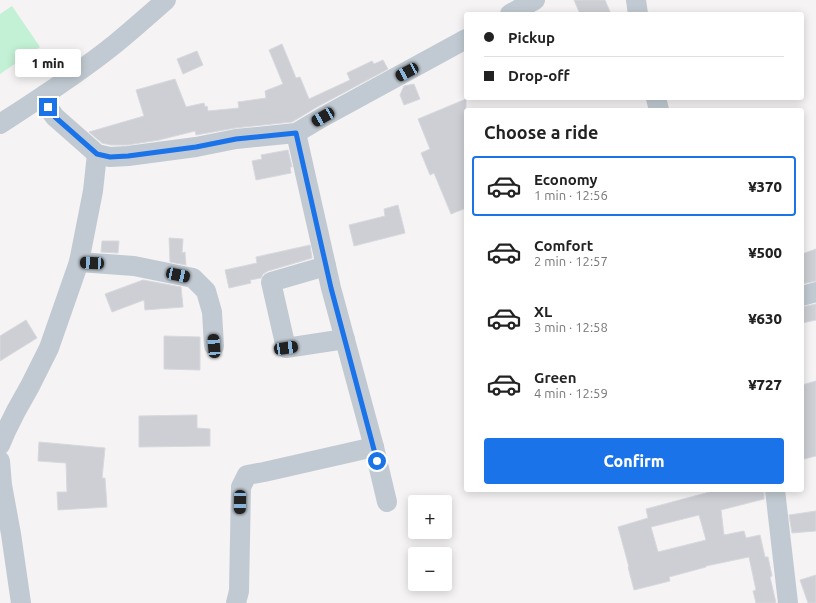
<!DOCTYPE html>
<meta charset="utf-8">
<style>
:root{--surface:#fff;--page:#f2f2f2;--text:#222;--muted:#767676;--line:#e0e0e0;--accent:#1a73e8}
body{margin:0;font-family:Ubuntu,sans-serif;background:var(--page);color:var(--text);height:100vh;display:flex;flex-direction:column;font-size:15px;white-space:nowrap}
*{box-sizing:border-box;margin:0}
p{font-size:13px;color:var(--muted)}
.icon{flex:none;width:22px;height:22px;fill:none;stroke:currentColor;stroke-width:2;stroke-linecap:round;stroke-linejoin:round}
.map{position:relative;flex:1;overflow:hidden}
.drawer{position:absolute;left:464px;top:108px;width:340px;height:384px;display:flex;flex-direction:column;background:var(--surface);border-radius:4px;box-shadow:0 2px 10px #0003}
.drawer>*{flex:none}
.banner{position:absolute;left:464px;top:12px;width:340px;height:88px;border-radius:4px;box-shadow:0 2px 10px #0003;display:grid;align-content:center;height:88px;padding:0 20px;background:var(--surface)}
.buttons{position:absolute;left:408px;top:495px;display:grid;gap:8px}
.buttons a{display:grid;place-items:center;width:44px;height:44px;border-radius:4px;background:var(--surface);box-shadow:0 2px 10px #0003;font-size:20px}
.end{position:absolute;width:18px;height:18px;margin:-9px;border:5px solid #1a73e8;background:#fff;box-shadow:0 0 0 2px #fff}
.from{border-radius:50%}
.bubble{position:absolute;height:28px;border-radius:4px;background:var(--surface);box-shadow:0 2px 10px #0003;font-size:13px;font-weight:800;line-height:28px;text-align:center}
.car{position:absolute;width:12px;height:24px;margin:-12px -6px;border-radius:5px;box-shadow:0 0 3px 1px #0007;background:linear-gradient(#222 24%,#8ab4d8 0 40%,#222 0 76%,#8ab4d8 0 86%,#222 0)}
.banner b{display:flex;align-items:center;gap:14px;height:38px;font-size:15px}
.banner b+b{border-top:1px solid var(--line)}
.banner i{width:10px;height:10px;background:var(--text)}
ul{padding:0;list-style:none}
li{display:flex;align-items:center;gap:12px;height:60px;margin:0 8px 6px;padding:0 12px;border:2px solid transparent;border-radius:4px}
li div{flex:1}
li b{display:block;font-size:15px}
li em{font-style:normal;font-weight:800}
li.current{border-color:var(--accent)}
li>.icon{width:36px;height:36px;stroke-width:1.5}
h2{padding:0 20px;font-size:18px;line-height:48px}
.primary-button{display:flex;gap:8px;margin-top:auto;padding:8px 20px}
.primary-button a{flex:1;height:46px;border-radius:4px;background:var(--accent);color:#fff;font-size:16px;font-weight:800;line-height:46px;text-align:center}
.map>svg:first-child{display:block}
.green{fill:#c3f1d5}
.building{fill:#cdcfd5;stroke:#d7d9de;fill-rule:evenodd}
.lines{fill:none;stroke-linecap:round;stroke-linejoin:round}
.minor{stroke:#c1cad2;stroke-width:20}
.route{stroke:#1a73e8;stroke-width:5}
</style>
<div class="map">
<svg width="816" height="603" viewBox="0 0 816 603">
<rect width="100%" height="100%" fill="#f5f3f3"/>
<path class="green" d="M12,6L40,47L0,74V14Z"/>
<g class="building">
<path d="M574,0H605L611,14H580Z"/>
<path d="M282,44L296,78L300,77L309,99L350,80L347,73L372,61L374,64L383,60L388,69L317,107L292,122L235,128L196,135L195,131L159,140L127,145H111L102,143L89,132L144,116L136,90L175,79L186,107L204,103L205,107L207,106L208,111L239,108L238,102L266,98L265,91L283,84L269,50Z"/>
<path d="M197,51L203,65L183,74L177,59Z"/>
<path d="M414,84L420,99L404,105L400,95L404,86Z"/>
<path d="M466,99V208L451,214L434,173L430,175L421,153L430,149L418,119Z"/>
<path d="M288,150L292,167H290L291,173L256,180L252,161L262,159L261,155Z"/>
<path d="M398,205L405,233L354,246L349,225L385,216L384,209Z"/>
<path d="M169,238L183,239L182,253L185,252L186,265L170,262Z"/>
<path d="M102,241H119L118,253L101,252Z"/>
<path d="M310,245L312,258L268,271L263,274L261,278L250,280L251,283L229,288L225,270L257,263L256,257Z"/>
<path d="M816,249V281L802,284V254Z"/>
<path d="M143,280L181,287L183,307L145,310L144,300L112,312L105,294Z"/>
<path d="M816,304V320L802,323V307Z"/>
<path d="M26,320L37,338L0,361V336Z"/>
<path d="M164,336L200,337V370L164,369Z"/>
<path d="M816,381V456L804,459L802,450V385Z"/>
<path d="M197,415V428L210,429V446L139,447V416Z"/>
<path d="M39,442L105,448L102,478H105L107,507L58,510L57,492H67L66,463L38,461Z"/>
<path d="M717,490H764V499L721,510L724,535L744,531L746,538L760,535L765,557H768L772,576L770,577L776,603H756L753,591L756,590L749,557L706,566V567L669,577L670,581L634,590L628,567H629L618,527L648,518L646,509ZM699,515L706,540L658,552L651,527Z"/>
<path d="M816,511V531L792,533L789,515Z"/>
<path d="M816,575V603H808L800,580Z"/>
</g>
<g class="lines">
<g class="minor">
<path d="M636,0L638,14"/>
<path d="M510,14L535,0"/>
<path d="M41,98L55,117L97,154L110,157L128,156L196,147L236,139L296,133L323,117L466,39"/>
<path d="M656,98L659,110"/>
<path d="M0,124C39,99 79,73 115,44C132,30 149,15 166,0"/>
<path d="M296,133L331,288L374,447L387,502"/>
<path d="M79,262L134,266L193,278L206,291L212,312L214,346"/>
<path d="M326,266L271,282L286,348L345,339"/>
<path d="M802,296L816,292"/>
<path d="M0,445L6,431L16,411L30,386L49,348L79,262L93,191L97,154"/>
<path d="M0,461L2,485L11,534L21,603"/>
<path d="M775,490L788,603"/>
<path d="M236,603L239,591L241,487L247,475L264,472L374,447"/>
</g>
</g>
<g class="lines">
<path class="route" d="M48,107L55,117L97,154L110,157L128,156L196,147L236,139L296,133L331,288L377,461"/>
</g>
</svg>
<div class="buttons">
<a>+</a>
<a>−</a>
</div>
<i class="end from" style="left:377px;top:461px"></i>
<i class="end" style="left:48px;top:107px"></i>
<div class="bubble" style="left:15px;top:49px;width:66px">1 min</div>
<i class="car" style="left:407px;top:72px;rotate:242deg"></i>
<i class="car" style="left:323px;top:117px;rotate:240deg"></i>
<i class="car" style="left:92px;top:263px;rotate:273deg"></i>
<i class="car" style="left:178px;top:275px;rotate:102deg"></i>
<i class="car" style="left:214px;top:346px;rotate:356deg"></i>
<i class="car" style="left:286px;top:348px;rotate:82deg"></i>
<i class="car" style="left:240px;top:502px;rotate:181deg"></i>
<div class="banner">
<b><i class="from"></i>Pickup</b>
<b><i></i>Drop-off</b>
</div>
<section class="drawer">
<h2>Choose a ride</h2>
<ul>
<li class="current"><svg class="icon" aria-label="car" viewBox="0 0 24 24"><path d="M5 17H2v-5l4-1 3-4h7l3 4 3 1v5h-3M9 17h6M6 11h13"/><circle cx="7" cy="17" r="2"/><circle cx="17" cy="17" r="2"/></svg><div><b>Economy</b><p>1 min · 12:56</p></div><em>¥370</em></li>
<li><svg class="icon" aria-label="car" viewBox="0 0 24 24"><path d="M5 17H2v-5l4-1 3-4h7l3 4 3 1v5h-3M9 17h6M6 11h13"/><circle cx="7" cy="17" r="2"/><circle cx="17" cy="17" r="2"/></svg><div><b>Comfort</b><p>2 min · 12:57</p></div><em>¥500</em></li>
<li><svg class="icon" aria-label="car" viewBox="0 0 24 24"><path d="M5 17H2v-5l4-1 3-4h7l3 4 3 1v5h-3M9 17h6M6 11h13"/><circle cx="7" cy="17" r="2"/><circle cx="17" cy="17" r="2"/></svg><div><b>XL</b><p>3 min · 12:58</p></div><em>¥630</em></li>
<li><svg class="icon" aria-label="car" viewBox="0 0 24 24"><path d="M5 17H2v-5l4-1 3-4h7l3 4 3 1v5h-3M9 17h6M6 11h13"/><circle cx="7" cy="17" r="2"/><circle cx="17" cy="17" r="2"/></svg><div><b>Green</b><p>4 min · 12:59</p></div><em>¥727</em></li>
</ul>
<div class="primary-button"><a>Confirm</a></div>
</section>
</div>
